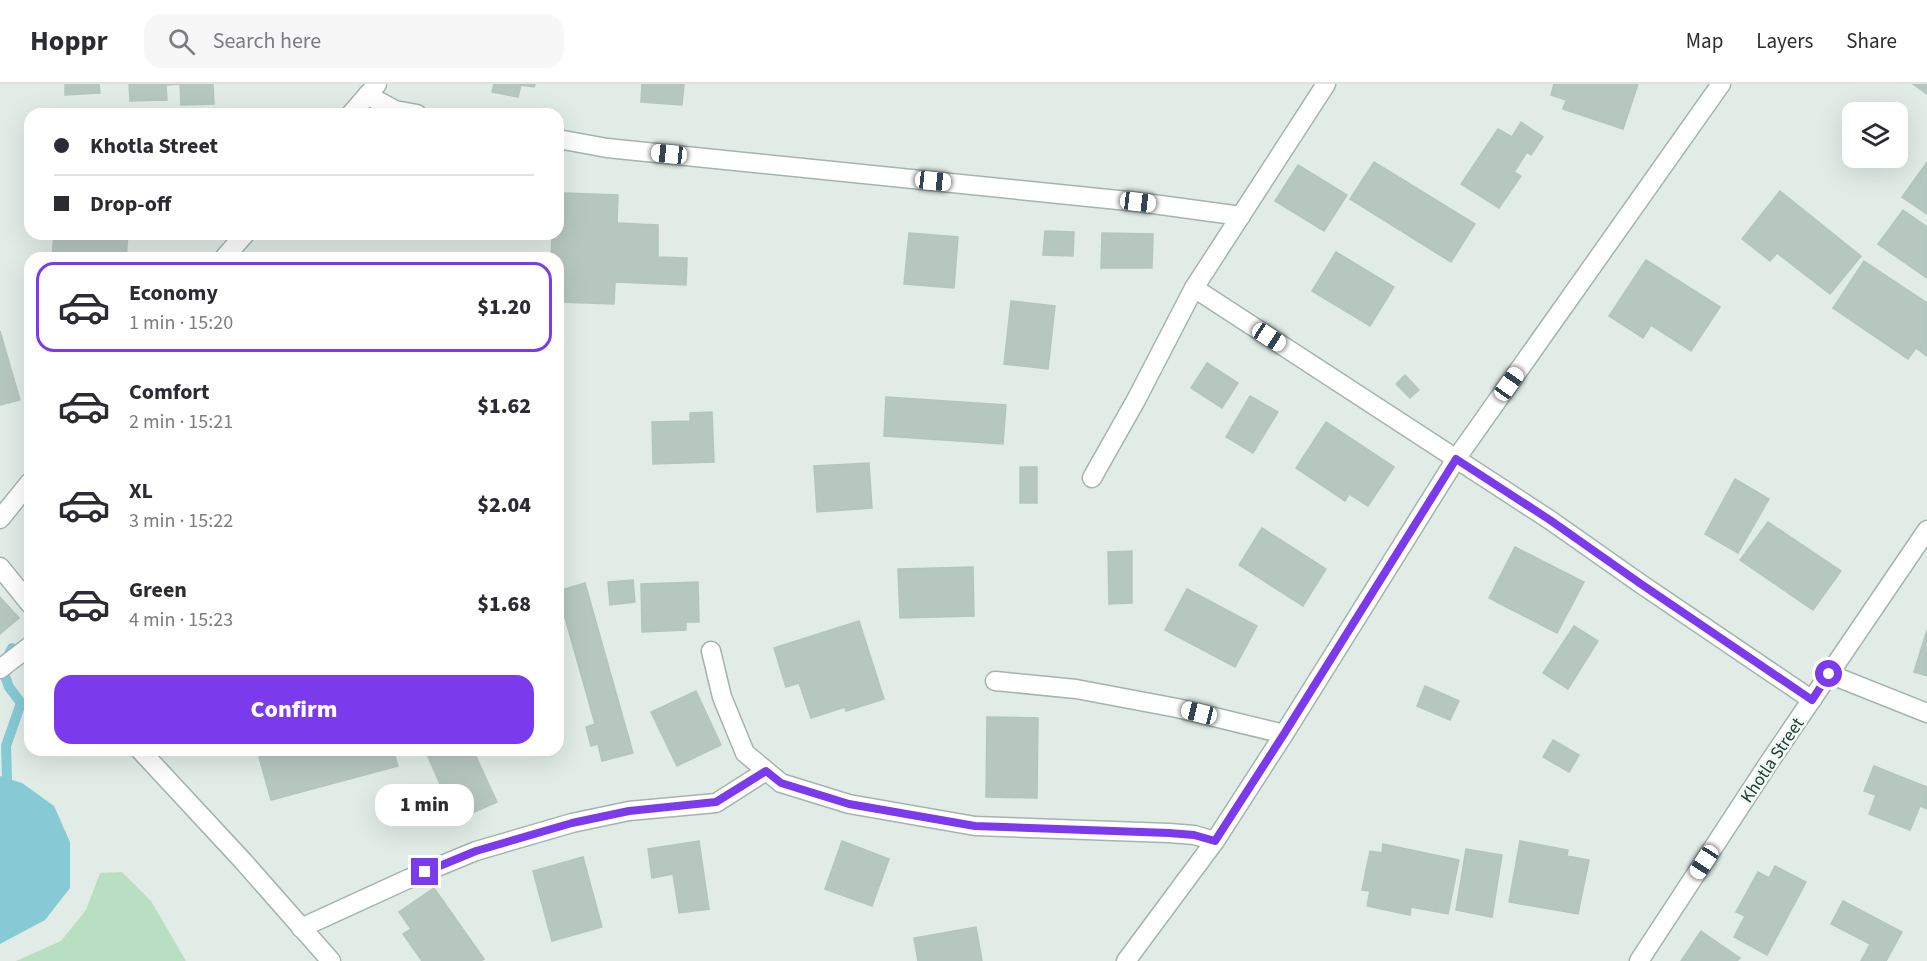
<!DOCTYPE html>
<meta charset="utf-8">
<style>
:root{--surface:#fff;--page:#f7f7f7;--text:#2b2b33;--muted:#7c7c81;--line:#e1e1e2;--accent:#7c3aed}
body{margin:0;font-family:"Source Sans 3",sans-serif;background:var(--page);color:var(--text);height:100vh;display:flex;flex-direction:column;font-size:22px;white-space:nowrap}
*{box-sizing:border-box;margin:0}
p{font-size:20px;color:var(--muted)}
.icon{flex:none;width:33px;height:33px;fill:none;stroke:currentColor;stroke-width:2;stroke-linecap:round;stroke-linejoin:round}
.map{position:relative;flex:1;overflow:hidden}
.sheet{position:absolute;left:24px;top:168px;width:540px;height:504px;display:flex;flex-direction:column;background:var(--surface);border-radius:18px;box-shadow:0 6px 24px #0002}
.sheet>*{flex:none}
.banner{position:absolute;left:24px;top:24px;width:540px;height:132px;border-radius:18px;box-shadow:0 6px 24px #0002;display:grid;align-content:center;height:132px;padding:0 30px;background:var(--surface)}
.fabs{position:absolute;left:1842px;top:18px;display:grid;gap:12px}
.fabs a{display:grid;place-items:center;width:66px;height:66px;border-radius:12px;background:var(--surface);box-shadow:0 6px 24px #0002;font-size:30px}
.end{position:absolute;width:27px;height:27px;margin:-14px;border:8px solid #7c3aed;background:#fff;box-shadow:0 0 0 3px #fff}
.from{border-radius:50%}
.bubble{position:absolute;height:42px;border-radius:18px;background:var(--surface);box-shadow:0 6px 24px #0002;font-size:20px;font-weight:800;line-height:42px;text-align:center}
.car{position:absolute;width:18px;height:36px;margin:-18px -9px;border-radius:8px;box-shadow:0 0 4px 2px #0007;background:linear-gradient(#fff 24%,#345 0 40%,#fff 0 76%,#345 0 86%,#fff 0)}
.banner b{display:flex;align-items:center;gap:21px;height:57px;font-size:22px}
.banner b+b{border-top:2px solid var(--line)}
.banner i{width:15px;height:15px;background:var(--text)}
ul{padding:10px 0 0;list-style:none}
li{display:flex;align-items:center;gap:18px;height:90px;margin:0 12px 9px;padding:0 18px;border:3px solid transparent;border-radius:18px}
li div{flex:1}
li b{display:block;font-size:22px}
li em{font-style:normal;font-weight:800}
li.on{border-color:var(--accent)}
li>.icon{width:54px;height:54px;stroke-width:1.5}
.primary-button{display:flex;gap:12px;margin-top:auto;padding:12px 30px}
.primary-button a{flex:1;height:69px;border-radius:18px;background:var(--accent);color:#fff;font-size:24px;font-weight:800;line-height:69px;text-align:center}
header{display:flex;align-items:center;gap:36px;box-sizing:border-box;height:84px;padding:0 30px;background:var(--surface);border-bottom:2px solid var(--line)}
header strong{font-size:28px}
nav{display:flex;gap:33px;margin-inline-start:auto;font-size:21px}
.search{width:420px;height:54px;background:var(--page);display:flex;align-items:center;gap:15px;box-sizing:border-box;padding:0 21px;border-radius:18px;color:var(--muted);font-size:22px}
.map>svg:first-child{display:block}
.green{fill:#b9dfc2}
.water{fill:#86cad5}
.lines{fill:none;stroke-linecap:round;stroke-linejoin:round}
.stream{stroke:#86cad5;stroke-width:10}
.building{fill:#b6c7c0;stroke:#b3c6be;stroke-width:1.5}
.lane-casing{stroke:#a3b4ae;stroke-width:21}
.street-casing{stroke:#a3b4ae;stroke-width:21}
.lane{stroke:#fff;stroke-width:18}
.street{stroke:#fff;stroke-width:18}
.route{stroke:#7c3aed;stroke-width:8}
.labels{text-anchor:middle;stroke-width:5;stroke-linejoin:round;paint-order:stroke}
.street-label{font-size:18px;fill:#203e36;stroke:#f2f9f5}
</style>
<header>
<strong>Hoppr</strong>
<div class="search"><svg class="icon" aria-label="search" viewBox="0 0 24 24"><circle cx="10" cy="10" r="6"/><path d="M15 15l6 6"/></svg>Search here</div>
<nav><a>Map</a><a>Layers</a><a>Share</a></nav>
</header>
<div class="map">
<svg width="1927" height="877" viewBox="0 0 1927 877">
<rect width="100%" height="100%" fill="#e1ece7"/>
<path class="green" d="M122,788L151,817L186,877H16L61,857L86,826L100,789Z"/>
<path class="water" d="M0,692L22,699L54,722L70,758V804L45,836L0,860Z"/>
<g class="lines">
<path class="stream" d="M0,703L7,694L6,662L21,619L9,603L2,584L12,564"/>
</g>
<g class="building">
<path d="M65,0H99L100,9L65,11Z"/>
<path d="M129,0H213L214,20L181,21L180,0L166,1L167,16L130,17Z"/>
<path d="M494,0H535L534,3L521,1L518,13L492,8Z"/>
<path d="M642,0H684L682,21L641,18Z"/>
<path d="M1554,0H1638L1623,45L1563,25L1566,16L1551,11Z"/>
<path d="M1913,0H1927V10Z"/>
<path d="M1521,38L1543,53L1531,71L1527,68L1514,88L1521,92L1499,124L1461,100L1498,45L1512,53Z"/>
<path d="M1374,78L1475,140L1451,178L1350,115Z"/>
<path d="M1927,78V130L1902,113Z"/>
<path d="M1298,81L1347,111L1324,147L1275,117Z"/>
<path d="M1780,107L1861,172L1830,210L1777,169L1770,177L1742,155Z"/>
<path d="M564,109L618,111L617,139L658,141V173L687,174L686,201L615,198L614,220L558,218V174H551L552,150H558V136H563Z"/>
<path d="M1903,126L1927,143V194L1878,160Z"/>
<path d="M1045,147L1074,148L1073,172L1043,171Z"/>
<path d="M909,149L958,153L954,204L904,200Z"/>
<path d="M1102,149L1153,150L1152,184H1101Z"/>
<path d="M54,150H128L126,174H52Z"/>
<path d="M1336,168L1394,203L1370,242L1312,207Z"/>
<path d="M1646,176L1720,223L1691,267L1651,241L1643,254L1609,232Z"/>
<path d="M1864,177L1927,219V272L1916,264L1908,275L1833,224Z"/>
<path d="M1011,217L1055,222L1048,285L1004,280Z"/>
<path d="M0,247L20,316L0,321Z"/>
<path d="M1207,279L1238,299L1222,324L1191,304Z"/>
<path d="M1405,291L1419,306L1410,314L1396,300Z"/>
<path d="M1250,312L1278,328L1253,369L1226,353Z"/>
<path d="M886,313L1006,321L1003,360L884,352Z"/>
<path d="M712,328L714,378L653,380L652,338L690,337V329Z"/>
<path d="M1326,338L1394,383L1368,422L1349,410L1345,417L1296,384Z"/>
<path d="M869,379L872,424L817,428L814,382Z"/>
<rect x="1020" y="383" width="17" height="36"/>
<path d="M1735,395L1769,415L1738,469L1705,450Z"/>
<path d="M1768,438L1841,487L1813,526L1740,476Z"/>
<path d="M1262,444L1326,485L1303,522L1239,481Z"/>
<path d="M1515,463L1584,498L1557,549L1489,514Z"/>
<path d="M1132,467V519L1109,520L1108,468Z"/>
<path d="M973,483L974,532L900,534L898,485Z"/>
<path d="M633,496L635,518L610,521L608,498Z"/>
<path d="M698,498L699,538H686V546L642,548L641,500Z"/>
<path d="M585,499L633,669L602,677L598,660L591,662L586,643L595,640L558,509V507Z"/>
<path d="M1187,505L1257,542L1235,583L1165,546Z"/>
<path d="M0,513L19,534L0,550Z"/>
<path d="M859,537L884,615L846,627L845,623L811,634L799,599L786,603L774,564Z"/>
<path d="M1574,542L1598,557L1568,605L1543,589Z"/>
<path d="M1927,546V592L1914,588Z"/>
<path d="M1425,602L1459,617L1450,636L1417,622Z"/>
<path d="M696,607L721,661L677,682L651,628Z"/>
<path d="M987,633L1038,634L1037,714L986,713Z"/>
<path d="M1553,656L1579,671L1569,688L1543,673Z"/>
<path d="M286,666H393L398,682L271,716L259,673Z"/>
<path d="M425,666H473L497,718L456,736Z"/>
<path d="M1874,682L1927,703V725L1920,722L1910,746L1869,730L1876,711L1864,707Z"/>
<path d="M699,757L709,825L679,829L673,790L652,794L648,765Z"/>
<path d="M842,757L889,775L872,822L825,805Z"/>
<path d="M1520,757L1568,766L1567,772L1589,776L1578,830L1509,818Z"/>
<path d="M1383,760L1459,776L1448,830L1411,823L1410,831L1367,822L1370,807L1362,806L1370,767L1382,769Z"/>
<path d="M1466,765L1502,771L1492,833L1456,826Z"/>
<path d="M583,773L602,843L552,857L533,787Z"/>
<path d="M1775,782L1806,798L1767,871L1734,853L1745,832L1736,828L1758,788L1769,794Z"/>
<path d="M434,804L484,875L481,877H422L403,850L411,845L399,828Z"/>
<path d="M1843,817L1902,848L1886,877H1861L1870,860L1831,840Z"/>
<path d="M976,843L982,877H918L914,854Z"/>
<path d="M1701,847L1740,874L1737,877H1681Z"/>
</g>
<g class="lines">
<g class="lane-casing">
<g id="lane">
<path d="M1092,394L1136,316L1194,204L1550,436L1641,500L1812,616"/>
<path d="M711,567L722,613L745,669L781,699L849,720L975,742L1169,749L1194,751L1215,757"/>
<path d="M1829,590L1927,629"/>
<path d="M995,597L1076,605L1177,624L1284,650"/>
<path d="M301,844L408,795L476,767L572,739L629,727L716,719L766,687"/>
</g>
</g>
<g class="street-casing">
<g id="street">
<path d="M367,11L395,26L417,30"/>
<path d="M351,30L377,0"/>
<path d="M558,55L607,64L1138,118L1241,132"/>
<path d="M224,174L245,150"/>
<path d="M1194,204L1326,0"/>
<path d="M0,435L30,398"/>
<path d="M0,483L30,520"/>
<path d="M0,585L30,562"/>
<path d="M140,666L243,777L331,877"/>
<path d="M1126,877L1215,757L1284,650L1456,375L1721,0"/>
<path d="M1639,877L1768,680L1927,446"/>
</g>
</g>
<use href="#lane" class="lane"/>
<use href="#street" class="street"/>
</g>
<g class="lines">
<path class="route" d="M425,788L476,767L572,739L629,727L716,718L766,687L781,699L849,720L975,742L1169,749L1194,751L1215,757L1284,650L1456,375L1550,436L1641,500L1812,616L1829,590"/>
</g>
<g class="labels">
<g class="street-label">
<text transform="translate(1772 676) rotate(-56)" y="6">Khotla Street</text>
</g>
</g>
</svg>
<div class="fabs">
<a><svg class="icon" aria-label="layers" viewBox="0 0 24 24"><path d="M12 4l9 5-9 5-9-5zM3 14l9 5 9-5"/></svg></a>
</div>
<i class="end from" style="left:1829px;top:590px"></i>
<i class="end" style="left:425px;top:788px"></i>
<div class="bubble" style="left:375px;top:700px;width:99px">1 min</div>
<i class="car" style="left:669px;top:70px;rotate:276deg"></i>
<i class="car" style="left:933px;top:97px;rotate:96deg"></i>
<i class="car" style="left:1138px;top:118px;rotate:97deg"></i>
<i class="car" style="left:1269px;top:253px;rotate:123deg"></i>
<i class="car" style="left:1509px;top:300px;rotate:35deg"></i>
<i class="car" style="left:1199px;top:629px;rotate:284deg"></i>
<i class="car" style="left:1704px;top:778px;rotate:213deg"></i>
<div class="banner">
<b><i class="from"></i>Khotla Street</b>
<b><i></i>Drop-off</b>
</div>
<section class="sheet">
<ul>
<li class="on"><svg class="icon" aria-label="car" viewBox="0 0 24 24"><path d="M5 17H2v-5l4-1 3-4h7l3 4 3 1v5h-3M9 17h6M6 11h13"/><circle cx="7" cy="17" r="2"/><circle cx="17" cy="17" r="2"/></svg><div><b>Economy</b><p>1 min · 15:20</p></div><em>$1.20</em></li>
<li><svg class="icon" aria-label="car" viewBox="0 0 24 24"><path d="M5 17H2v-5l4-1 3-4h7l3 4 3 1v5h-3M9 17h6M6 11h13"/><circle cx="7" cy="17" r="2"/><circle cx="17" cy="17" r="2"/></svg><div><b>Comfort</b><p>2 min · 15:21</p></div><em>$1.62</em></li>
<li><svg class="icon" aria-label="car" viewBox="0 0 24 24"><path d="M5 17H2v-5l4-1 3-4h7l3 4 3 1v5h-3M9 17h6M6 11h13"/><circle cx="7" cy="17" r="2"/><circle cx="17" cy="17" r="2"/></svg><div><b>XL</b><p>3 min · 15:22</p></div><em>$2.04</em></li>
<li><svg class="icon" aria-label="car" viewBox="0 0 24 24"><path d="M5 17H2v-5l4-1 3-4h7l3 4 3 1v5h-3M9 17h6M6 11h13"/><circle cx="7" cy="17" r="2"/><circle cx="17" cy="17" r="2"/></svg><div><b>Green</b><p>4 min · 15:23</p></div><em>$1.68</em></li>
</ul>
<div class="primary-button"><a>Confirm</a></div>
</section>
</div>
